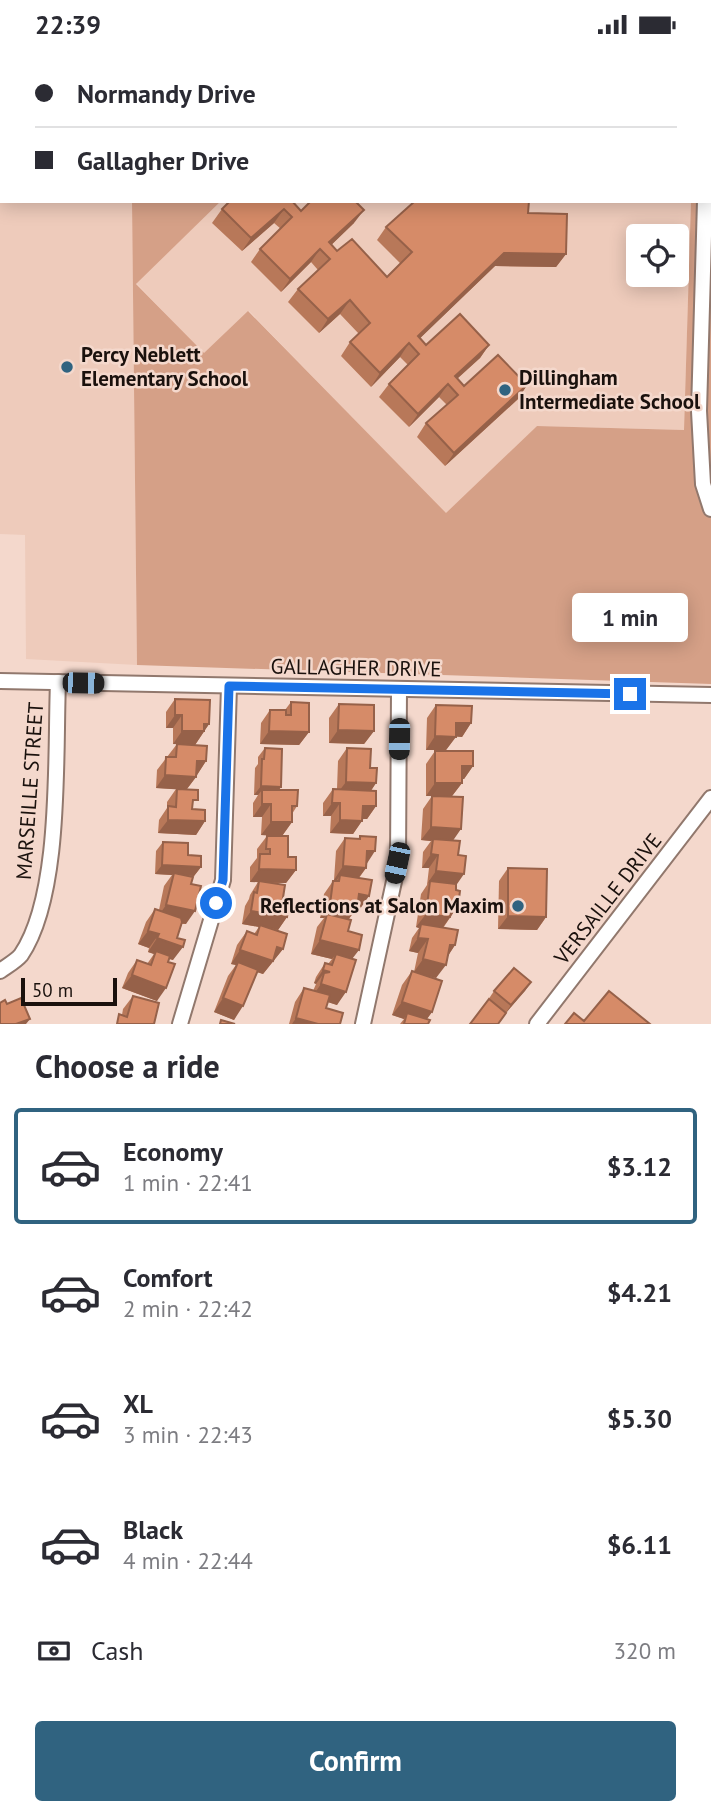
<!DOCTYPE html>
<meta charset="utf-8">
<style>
:root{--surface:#fff;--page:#f7f7f7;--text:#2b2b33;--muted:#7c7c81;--line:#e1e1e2;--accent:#306380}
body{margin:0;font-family:"PT Sans",sans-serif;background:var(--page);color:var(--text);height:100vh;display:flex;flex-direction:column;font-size:26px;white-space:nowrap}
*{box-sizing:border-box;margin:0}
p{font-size:23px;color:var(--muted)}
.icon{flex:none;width:38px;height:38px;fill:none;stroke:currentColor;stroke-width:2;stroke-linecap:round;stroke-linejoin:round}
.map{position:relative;height:975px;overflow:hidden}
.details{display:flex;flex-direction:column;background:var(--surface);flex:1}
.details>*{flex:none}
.banner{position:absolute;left:0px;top:0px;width:712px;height:154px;box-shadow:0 4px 18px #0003;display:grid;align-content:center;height:154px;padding:0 35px;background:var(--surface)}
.buttons{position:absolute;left:626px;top:175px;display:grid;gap:14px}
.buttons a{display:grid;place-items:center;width:63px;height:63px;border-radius:7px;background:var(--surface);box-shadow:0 4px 18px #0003;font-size:35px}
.scale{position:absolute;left:21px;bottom:18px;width:96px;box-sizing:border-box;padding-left:7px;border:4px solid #1a110d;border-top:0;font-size:19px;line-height:24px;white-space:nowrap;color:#1a110d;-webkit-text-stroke:5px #f4d8cc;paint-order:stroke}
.end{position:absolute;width:32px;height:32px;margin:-16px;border:9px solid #1a73e8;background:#fff;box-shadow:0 0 0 4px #fff}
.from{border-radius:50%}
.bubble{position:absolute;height:49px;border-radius:7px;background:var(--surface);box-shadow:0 4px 18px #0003;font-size:23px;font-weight:700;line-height:49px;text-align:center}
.car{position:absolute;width:21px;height:42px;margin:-21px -10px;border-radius:9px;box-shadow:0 0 5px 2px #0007;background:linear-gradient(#222 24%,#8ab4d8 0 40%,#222 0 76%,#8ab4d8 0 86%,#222 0)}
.banner b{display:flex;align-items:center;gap:24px;height:66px;font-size:26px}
.banner b+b{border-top:2px solid var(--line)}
.banner i{width:18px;height:18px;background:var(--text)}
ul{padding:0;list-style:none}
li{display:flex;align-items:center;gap:21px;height:116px;margin:0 14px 10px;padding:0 21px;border:4px solid transparent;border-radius:7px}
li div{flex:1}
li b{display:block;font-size:26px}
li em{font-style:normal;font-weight:700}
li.active{border-color:var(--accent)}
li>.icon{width:63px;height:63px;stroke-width:1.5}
h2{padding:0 35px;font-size:32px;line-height:84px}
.pay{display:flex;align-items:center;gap:18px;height:77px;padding:0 35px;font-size:26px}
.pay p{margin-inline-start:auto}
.action{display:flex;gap:14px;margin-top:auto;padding:14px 35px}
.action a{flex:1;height:80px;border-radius:7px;background:var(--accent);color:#fff;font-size:28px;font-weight:700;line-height:80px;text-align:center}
.status{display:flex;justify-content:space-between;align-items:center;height:49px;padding:0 35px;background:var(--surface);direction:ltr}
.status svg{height:19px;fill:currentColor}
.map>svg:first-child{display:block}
.built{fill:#eecbbb;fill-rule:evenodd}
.green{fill:#d5a087}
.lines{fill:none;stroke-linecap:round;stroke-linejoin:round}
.minor-casing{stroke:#91786d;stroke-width:18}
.minor{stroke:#fff;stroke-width:14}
.wall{fill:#b87859}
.shaded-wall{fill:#966149}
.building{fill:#d68b68;stroke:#966149;stroke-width:2}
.route{stroke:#1a73e8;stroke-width:9}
.poi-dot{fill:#306380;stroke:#f4d8cc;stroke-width:2.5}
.labels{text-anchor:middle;stroke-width:5;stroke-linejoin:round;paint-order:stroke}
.poi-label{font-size:21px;font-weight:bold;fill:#1a110d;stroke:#f4d8cc;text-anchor:start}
.street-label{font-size:21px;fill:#1a110d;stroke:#f4d8cc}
</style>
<div class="status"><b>22:39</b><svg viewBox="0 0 49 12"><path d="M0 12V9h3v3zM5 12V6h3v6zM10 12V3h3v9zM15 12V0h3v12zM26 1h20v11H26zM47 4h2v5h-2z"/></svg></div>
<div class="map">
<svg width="711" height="975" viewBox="0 0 711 975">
<rect width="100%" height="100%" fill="#f4d8cc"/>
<g class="built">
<path d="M0,0H131L2,2V152H132L137,616L26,610L25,486L0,485Z"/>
<path d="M379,0H695L377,2Z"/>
<path d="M221,152H691L684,381L537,377L446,465L249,262L204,305L136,234ZM639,187H677V226H639Z"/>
</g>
<g class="green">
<path d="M131,0H379L131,2Z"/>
<path d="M711,11V635L137,616L132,152H221L136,235L204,304L248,262L446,464L537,377L684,381L691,152H710Z"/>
</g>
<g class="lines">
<g class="minor-casing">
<g id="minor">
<path d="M707,2V0"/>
<path d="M705,152L699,362L703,435L711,460"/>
<path d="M0,632L711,646"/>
<path d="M0,922C7,917 16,912 21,906C62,846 55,707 58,633"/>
<path d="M180,975L223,831L229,637"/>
<path d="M363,975L398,814L399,641"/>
<path d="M537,975L711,749"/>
</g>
</g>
<use href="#minor" class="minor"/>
</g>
<g class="wall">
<path d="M230,152H296L294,154L301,162L354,174L331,196L337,202L387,228L401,215L377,191L386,178L528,164L566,205L556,218L495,217L420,289L426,296H489L480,309L457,330L464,337L527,336L518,350L445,417L417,388L426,374L447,356L439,348L409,378L379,348L389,335L408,316L400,308L371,338L341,307L350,293L359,285L340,265L319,284L288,253L298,240L318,221L311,213L281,243L251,213L260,200L281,180L274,174L242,202L212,174L222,160Z"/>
<path d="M175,650L209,675L195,696L180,695L206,712L197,726H196V728L187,740L192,760L205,772L196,786L158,784L159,771L167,759V753L176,740L156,739L157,721L177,695H173V679H166V663Z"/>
<path d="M291,653L309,683L299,696L260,695L261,674L270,661H285Z"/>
<path d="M339,655L374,682L364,695L329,694V669Z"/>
<path d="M436,656L471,674L462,688L456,687L446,701H426L427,669Z"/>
<path d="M265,699L281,738L279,741L297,757L292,765V773L282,787L261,786L262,768H253V754L258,746H254L255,719L258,715V708Z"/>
<path d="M347,699L370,719L376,734L371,741L376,757L367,770H363L353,785L330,784L331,767H323V754L333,740H337L338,712Z"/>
<path d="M435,702L473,717L464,730H462V734L452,747L453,792L456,841L458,857L443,879L455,896L447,908L436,929L416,924L432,963L427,970L428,975H400L404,970L392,966L402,936L412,922L414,923L418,904L409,902L412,889L419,879L416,878L421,845L427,836L429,819H422L423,803L431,792L421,791L423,760L432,747H426V715Z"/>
<path d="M267,787L288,808L296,821L286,834H268L282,855L287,868L278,881L283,900L263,925L257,923L234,971L214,963L228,927L236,916L231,915L237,896L247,882L254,885L259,878L242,875L245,857L249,850L250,846L258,833H250V818L257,809V800Z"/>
<path d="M360,787L366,816V819L359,829L360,860H356L349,870L348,882L352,910L337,956L328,953L326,959L340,975H289L295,953L304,939L313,942L316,935L314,934L316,928L325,914L328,915L332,910L311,905L317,878L324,869H320L324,845L333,832H336L337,831H334L336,802L345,789L358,790Z"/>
<path d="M163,793L188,806L201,818L194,827L185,826L191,835L186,875H182L177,889L173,911L169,910L157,952L122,939L128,924L137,911L147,915L154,905L148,903L149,899L138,895L146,873L155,860L159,861L164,837L172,826L155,825L156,802Z"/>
<path d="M508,819L546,868L537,881L498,880L499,832Z"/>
<path d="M531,933L506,964L488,951L494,942Z"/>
<path d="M133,947L154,975L122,966L123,960Z"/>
</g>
<g class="shaded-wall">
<path d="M284,160L274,174L242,202L251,189Z"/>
<path d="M364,161L354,174L324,203L329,193Z"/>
<path d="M320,200L311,213L281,243L290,230Z"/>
<path d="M504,204L566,205L556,218L495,217L412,297L418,287Z"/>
<path d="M350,251L340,265L319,284L328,270Z"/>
<path d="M409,294L400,308L371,338L380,324Z"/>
<path d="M489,296L480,309L450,336L455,327Z"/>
<path d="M448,335L439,348L409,378L418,365Z"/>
<path d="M527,336L518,350L445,417L454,404Z"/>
<path d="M175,666H182L173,679H166Z"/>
<path d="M456,674H471L462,688L447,687Z"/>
<path d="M204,675H209L195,696L173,695L182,682Z"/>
<path d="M338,681L374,682L364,695L329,694Z"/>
<path d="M269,682L309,683L299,696L260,695Z"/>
<path d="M435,687L456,688L446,701H426Z"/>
<path d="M197,712H206L197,726L187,725Z"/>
<path d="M462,717H473L464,730H452Z"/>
<path d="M165,726L196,728L186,741L156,739Z"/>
<path d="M346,733L376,734L367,748L336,746Z"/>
<path d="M435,734H462L452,747H426Z"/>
<path d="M261,737L281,738L274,747L262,741L258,746H254Z"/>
<path d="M332,754H340L331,767H323Z"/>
<path d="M262,755H271L262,768H253Z"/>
<path d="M363,757H376L367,770H354Z"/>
<path d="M168,771L205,772L196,786L158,784Z"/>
<path d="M340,771L362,772L353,785L330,784Z"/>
<path d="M271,773H292L282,787L261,786Z"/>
<path d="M431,778L461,780L452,793L433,790L431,792L421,791Z"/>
<path d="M367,802H375L366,816Z"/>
<path d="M431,805L438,806L429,819H422Z"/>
<path d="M162,816L201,818L194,827L173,826L174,824L172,826L155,825Z"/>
<path d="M343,817L366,819L356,832L340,826L337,831H334Z"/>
<path d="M259,820L296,821L286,834L250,833Z"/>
<path d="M436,822L464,825L455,838L430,832L427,835Z"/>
<path d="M359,845L369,847L360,860H356L347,872L327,865L324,869H320L330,855Z"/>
<path d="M166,856L195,862L186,875L157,869Z"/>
<path d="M452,856L458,857L441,881L421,875L419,879L416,878L426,865Z"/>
<path d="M251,862L287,868L278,881L260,876L259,878L242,875Z"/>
<path d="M508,867L546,868L537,881L498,880Z"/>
<path d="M148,882L159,885L149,899L138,895Z"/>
<path d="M157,889L183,898L173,911L155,905L156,902L154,905L148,903Z"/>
<path d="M418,889L428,890L418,904L409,902Z"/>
<path d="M320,891L359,901L349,914L336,905L332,910L311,905Z"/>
<path d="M450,896H455L446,910Z"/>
<path d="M277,898L283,900L263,925L236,916L238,913L236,916L231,915L240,901Z"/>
<path d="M423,910L446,916L436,929L414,923Z"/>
<path d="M323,921L330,923L346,943L337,956L312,948L321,935L324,924L316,935L314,934Z"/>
<path d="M132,926L166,939L157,952L122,939Z"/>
<path d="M531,933L525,942L505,965L511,956Z"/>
<path d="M223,949L243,957L234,971L214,963Z"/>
<path d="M402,953L432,963L423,975L407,964L404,970L392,966Z"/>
<path d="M296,969L318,975H292Z"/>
<path d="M30,970L26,975H16Z"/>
</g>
<g class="building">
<path d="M230,152H292L301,162L311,152H355L364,161L329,193L337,202L352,190L387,228L412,203L386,178L415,152H529L528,164L567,165L566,205L504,204L418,287L426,296L460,265L489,296L455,327L464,337L498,306L527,336L454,404L426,374L458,346L448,335L418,365L389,335L419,305L409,294L380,324L350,293L370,274L350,251L328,270L298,240L330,210L320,200L290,230L260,200L292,168L284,160L251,189L222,160Z"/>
<path d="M175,650L210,651L209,675H204V682H182V666H175Z"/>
<path d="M291,653L309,654V683L269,682L270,661H286V666H291Z"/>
<path d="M339,655L374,656V682L338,681Z"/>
<path d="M436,656L472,657L471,674H456V688L435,687Z"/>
<path d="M177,695L207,697L206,712H197L196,728L165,726L166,708H176Z"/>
<path d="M265,699L282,700L281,738L261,737L262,710H264Z"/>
<path d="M347,699L371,700L370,719H377L376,734L346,733Z"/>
<path d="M435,702H473V717H462V734H435Z"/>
<path d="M177,740L198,741V751H193L192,760L205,761V772L168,771V757L176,758Z"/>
<path d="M333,740L376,742V757H363L362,772L340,771V754H332Z"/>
<path d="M262,741H298L297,757H292V773H271V755H262Z"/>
<path d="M432,747L463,748L461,780L431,778Z"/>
<path d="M267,787H288V808H296V821L259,820L260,805H270V800H266Z"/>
<path d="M360,787L376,788L375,802H367L366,819L343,817L345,789L360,790Z"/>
<path d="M433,790L460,792L458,806L466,807L464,825L436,822L438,806L431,805Z"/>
<path d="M163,793L188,794V806L201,807V818L162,816Z"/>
<path d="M508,819L547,820L546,868L508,867Z"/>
<path d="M174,824L193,828L191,835L201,837L195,862L166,856Z"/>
<path d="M340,826L372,831L369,847L359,845L357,859L330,855L333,832H339Z"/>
<path d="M259,832L285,836L282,855L289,856L287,868L251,862L254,843L257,844Z"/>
<path d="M430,832L456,835V841L460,842L458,857L452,856L450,868L426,865Z"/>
<path d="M155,860L181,869L182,873L177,889L185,891L183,898L157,889L159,885L148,882Z"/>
<path d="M327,865L351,871L348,882L362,886L359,901L320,891Z"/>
<path d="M421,875L458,881L455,896H450L446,916L423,910L428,890L418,889Z"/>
<path d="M260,876L287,885L283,900L277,898L273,912L240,901L247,882L257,886Z"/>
<path d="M156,902L170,907L168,913L175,915L166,939L132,926L137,911L151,916Z"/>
<path d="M336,905L356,911L346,943L321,935L324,924L330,923L323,921L325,914L332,916Z"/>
<path d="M238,913L258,921L243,957L223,949Z"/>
<path d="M514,919L531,933L511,956L494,942Z"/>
<path d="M412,922L442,932L432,963L402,953Z"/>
<path d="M304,939L330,946L326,959L343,964L340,975H318L296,969Z"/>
<path d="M609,942L650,975H565L574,964L584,972Z"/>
<path d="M133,947L159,954L154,975H117L119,965L127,968Z"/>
<path d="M21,949L30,970L16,975H0V954L5,951L7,955Z"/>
<path d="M489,950L506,964L498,975H470Z"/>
<path d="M407,964L430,971L428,975H404Z"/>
<path d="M221,971L235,975H220Z"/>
</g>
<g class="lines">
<path class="route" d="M216,854L223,831L229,637L630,645"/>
</g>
<g class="poi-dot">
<circle cx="67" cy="318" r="7"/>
<circle cx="505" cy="341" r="7"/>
<circle cx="518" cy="857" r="7"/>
</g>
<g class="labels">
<g class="poi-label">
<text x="81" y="313">Percy Neblett<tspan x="81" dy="24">Elementary School</tspan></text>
<text x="519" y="336">Dillingham<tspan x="519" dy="24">Intermediate School</tspan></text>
<text x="504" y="864" text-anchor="end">Reflections at Salon Maxim</text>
</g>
<g class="street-label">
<text transform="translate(356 619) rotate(1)" y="7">GALLAGHER DRIVE</text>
<text transform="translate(30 742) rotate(-86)" y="7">MARSEILLE STREET</text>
<text transform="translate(608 850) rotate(-52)" y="7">VERSAILLE DRIVE</text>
</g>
</g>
</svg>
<div class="buttons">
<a><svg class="icon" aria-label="locate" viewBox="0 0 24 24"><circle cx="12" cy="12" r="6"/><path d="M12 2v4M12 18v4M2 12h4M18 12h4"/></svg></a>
</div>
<div class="scale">50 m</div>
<i class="end from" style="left:216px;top:854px"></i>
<i class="end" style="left:630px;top:645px"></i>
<div class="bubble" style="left:572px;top:544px;width:116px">1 min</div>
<i class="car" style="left:83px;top:634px;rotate:91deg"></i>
<i class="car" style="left:399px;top:690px;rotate:181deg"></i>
<i class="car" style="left:397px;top:814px;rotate:192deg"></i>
<div class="banner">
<b><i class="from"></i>Normandy Drive</b>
<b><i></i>Gallagher Drive</b>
</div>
</div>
<section class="details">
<h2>Choose a ride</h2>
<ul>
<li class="active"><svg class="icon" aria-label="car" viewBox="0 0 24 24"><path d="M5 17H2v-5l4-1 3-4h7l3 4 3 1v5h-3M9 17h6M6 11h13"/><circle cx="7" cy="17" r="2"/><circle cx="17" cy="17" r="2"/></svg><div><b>Economy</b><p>1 min · 22:41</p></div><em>$3.12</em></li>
<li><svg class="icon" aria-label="car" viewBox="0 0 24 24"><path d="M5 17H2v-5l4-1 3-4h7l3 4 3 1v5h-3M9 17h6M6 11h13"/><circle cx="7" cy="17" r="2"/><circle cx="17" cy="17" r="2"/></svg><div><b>Comfort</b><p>2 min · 22:42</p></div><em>$4.21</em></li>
<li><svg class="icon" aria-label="car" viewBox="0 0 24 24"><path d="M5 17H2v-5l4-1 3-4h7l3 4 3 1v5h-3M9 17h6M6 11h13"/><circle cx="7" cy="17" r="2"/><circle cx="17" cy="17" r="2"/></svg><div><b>XL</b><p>3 min · 22:43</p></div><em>$5.30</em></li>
<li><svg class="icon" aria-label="car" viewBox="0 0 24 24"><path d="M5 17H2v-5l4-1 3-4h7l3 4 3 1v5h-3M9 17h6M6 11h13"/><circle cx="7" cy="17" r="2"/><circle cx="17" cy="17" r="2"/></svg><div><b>Black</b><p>4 min · 22:44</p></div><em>$6.11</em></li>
</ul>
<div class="pay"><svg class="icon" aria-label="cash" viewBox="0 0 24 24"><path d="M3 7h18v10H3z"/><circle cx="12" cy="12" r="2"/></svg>Cash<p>320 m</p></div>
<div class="action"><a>Confirm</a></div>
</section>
